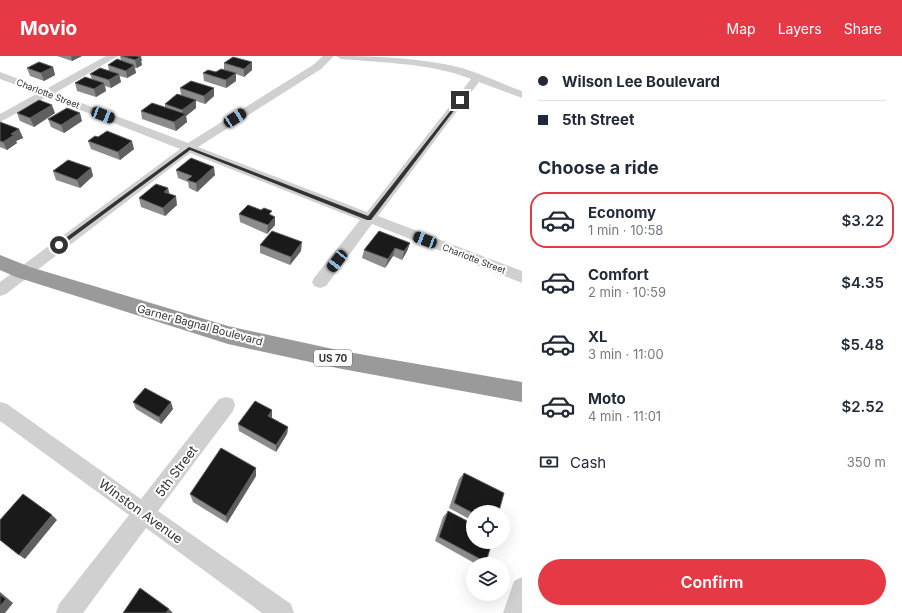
<!DOCTYPE html>
<meta charset="utf-8">
<style>
:root{--surface:#fff;--page:#f2f2f3;--text:#1f2937;--muted:#747a83;--line:#e0e1e3;--accent:#e63946}
body{margin:0;font-family:Inter,sans-serif;background:var(--page);color:var(--text);height:100vh;display:flex;flex-direction:column;font-size:15px;white-space:nowrap}
*{box-sizing:border-box;margin:0}
p{font-size:13px;color:var(--muted)}
.icon{flex:none;width:22px;height:22px;fill:none;stroke:currentColor;stroke-width:2;stroke-linecap:round;stroke-linejoin:round}
.map{position:relative;flex:1;overflow:hidden}
.drawer{display:flex;flex-direction:column;background:var(--surface);width:380px}
.drawer>*{flex:none}
.top-card{display:grid;align-content:center;height:88px;padding:0 16px;background:var(--surface)}
.tools{position:absolute;left:466px;top:449px;display:grid;gap:8px}
.tools a{display:grid;place-items:center;width:44px;height:44px;border-radius:50%;background:var(--surface);box-shadow:0 4px 16px #0002;font-size:20px}
.end{position:absolute;width:18px;height:18px;margin:-9px;border:5px solid #333;background:#fff;box-shadow:0 0 0 2px #fff}
.from{border-radius:50%}
.car{position:absolute;width:12px;height:24px;margin:-12px -6px;border-radius:5px;box-shadow:0 0 3px 1px #0007;background:linear-gradient(#222 24%,#8ab4d8 0 40%,#222 0 76%,#8ab4d8 0 86%,#222 0)}
.top-card b{display:flex;align-items:center;gap:14px;height:38px;font-size:15px}
.top-card b+b{border-top:1px solid var(--line)}
.top-card i{width:10px;height:10px;background:var(--text)}
ul{padding:0;list-style:none}
li{display:flex;align-items:center;gap:12px;height:56px;margin:0 8px 6px;padding:0 8px;border:2px solid transparent;border-radius:16px}
li div{flex:1}
li b{display:block;font-size:15px}
li em{font-style:normal;font-weight:600}
li.current{border-color:var(--accent)}
li>.icon{width:36px;height:36px;stroke-width:1.5}
h2{padding:0 16px;font-size:18px;line-height:48px}
.pay{display:flex;align-items:center;gap:10px;height:44px;padding:0 16px;font-size:15px}
.pay p{margin-inline-start:auto}
.button{display:flex;gap:8px;margin-top:auto;padding:8px 16px}
.button a{flex:1;height:46px;border-radius:24px;background:var(--accent);color:#fff;font-size:16px;font-weight:600;line-height:46px;text-align:center}
header{display:flex;align-items:center;gap:24px;box-sizing:border-box;height:56px;padding:0 20px;background:var(--accent);color:#fff}
header strong{font-size:19px}
nav{display:flex;gap:22px;margin-inline-start:auto;font-size:14px}
main{display:flex;flex:1;min-height:0}
.map>svg:first-child{display:block}
.lines{fill:none;stroke-linecap:round;stroke-linejoin:round}
.minor{fill:#d0d0d0;fill-rule:evenodd}
.highway{fill:#9a9a9a;fill-rule:evenodd}
.wall{fill:#8c8c8c}
.shaded-wall{fill:#5f5f5f}
.building{fill:#1a1a1a;stroke:#5f5f5f}
.route{fill:#333}
.labels{text-anchor:middle;stroke-width:4;stroke-linejoin:round;paint-order:stroke}
.far-street-label{font-size:9px;fill:#333;stroke:#fff}
.shield{fill:#fff;stroke:#707070;stroke-width:1}
.shield-label{font-size:10px;font-weight:bold;fill:#333}
.street-label{font-size:11px;fill:#333;stroke:#fff}
.near-street-label{font-size:13px;fill:#333;stroke:#fff}
</style>
<header>
<strong>Movio</strong>
<nav><a>Map</a><a>Layers</a><a>Share</a></nav>
</header>
<main>
<div class="map">
<svg width="522" height="557" viewBox="0 0 522 557">
<rect width="100%" height="100%" fill="#fff"/>
<g class="lines">
<g class="minor">
<path d="M106,0H118L55,37L188,87L313,9L323,0H334L321,13L198,91L367,156L471,23C431,7 384,7 341,3L336,0C378,0 422,2 462,12C482,18 502,28 522,35V42L479,26L378,160L522,215V227L372,168L326,230L320,232L314,230L312,226L314,222L360,164L190,97L6,238L0,240V226L180,93L47,41L0,66V58L38,37L0,23V16L46,33Z"/>
<path d="M226,341L233,343L235,349L233,355L158,455L291,548L294,557H262L146,472L83,557H56L59,548L129,459L0,365V346L7,348L141,443L219,343Z"/>
<path d="M522,521V557H503L514,525Z"/>
</g>
<path class="highway" d="M0,199L30,211L228,270L342,295L522,326V346L342,313L228,288L16,221L0,214Z"/>
</g>
<g class="wall">
<path d="M57,0H82L72,5Z"/>
<path d="M120,0L142,5H141L142,9L137,12H135L136,17L127,22L119,20L121,26L111,32L105,30L106,35L96,41L77,35L75,27L92,23L90,18L109,15L108,9L121,5Z"/>
<path d="M224,7L252,14L244,21L236,18V25L226,32L204,25L203,17L216,16L224,14Z"/>
<path d="M53,11L55,19L44,25L30,20L27,12Z"/>
<path d="M180,32H214V40L205,48L196,45V52L186,60L187,66L176,75L142,63L141,55L165,51V48L181,39Z"/>
<path d="M17,57H55L34,71L20,65Z"/>
<path d="M48,63L82,65L64,77L51,71Z"/>
<path d="M0,66L19,73L23,82L16,85L17,87L7,94L0,91Z"/>
<path d="M98,81L134,93L120,104L91,93L88,85Z"/>
<path d="M91,112L93,120L80,132L56,124L53,115Z"/>
<path d="M176,114L215,119L197,136L189,132L188,126L178,122Z"/>
<path d="M168,132L169,138L177,149L165,160L141,151L139,142Z"/>
<path d="M239,158L272,159L275,169L267,178L240,166Z"/>
<path d="M410,187L407,195L402,204L393,200L385,212L362,202L364,194Z"/>
<path d="M260,189L301,195L290,209L260,197Z"/>
<path d="M133,346L173,353L161,368L136,353Z"/>
<path d="M272,361L271,362L288,371L287,378L276,396L239,375L238,368Z"/>
<path d="M464,417L499,455L498,456H473V465L449,452L459,423Z"/>
<path d="M256,420L227,467L193,446L190,438Z"/>
<path d="M448,455L486,506L484,508H476L435,485L443,461Z"/>
</g>
<g class="shaded-wall">
<path d="M71,0H82L72,5Z"/>
<path d="M135,0H141L142,5H141L142,9L137,12L135,4Z"/>
<path d="M252,6V14L244,21V13Z"/>
<path d="M134,9L136,17L127,22L126,15Z"/>
<path d="M53,11L55,19L44,25L41,17Z"/>
<path d="M236,17V25L226,32V24Z"/>
<path d="M119,18L121,26L111,32L109,24Z"/>
<path d="M104,27L106,35L96,41L94,33Z"/>
<path d="M214,32V40L205,48L204,40Z"/>
<path d="M196,44V52L186,60L187,66L176,75L174,66L183,59L182,54Z"/>
<path d="M52,49L55,57L34,71L30,62Z"/>
<path d="M80,57L82,65L64,77L61,69Z"/>
<path d="M19,73L23,82L16,85L17,87L7,94L3,86L11,78Z"/>
<path d="M132,85L134,93L120,104L118,96Z"/>
<path d="M214,111L215,119L197,136L196,127Z"/>
<path d="M91,112L93,120L80,132L77,124Z"/>
<path d="M168,132L170,141L164,136Z"/>
<path d="M176,140L177,149L165,160L163,152Z"/>
<path d="M275,161V169L267,178L268,169Z"/>
<path d="M302,186L301,195L290,209L291,201Z"/>
<path d="M410,187L407,195L402,204L404,195Z"/>
<path d="M395,192L393,200L385,212L388,203Z"/>
<path d="M171,346L173,353L161,368L159,361Z"/>
<path d="M272,354V361L268,367V360Z"/>
<path d="M288,371L287,378L276,396V389Z"/>
<path d="M256,412V420L227,467L226,460Z"/>
<path d="M52,459L57,464L25,503L19,499Z"/>
<path d="M0,536L13,547L5,557H0Z"/>
<path d="M169,553L173,557H166Z"/>
</g>
<g class="building">
<path d="M121,0H136L140,1L135,4Z"/>
<path d="M233,1L252,6L244,13L224,7Z"/>
<path d="M117,3L134,9L126,15L108,9Z"/>
<path d="M39,6L53,11L41,17L27,12Z"/>
<path d="M100,12L119,18L109,24L90,18Z"/>
<path d="M221,13L236,17L226,24L203,17L208,14L216,16Z"/>
<path d="M85,21L104,27L94,33L75,27Z"/>
<path d="M191,25L214,32L204,40L180,32Z"/>
<path d="M177,38L196,44L182,54L165,48Z"/>
<path d="M39,44L52,49L30,62L17,57Z"/>
<path d="M152,47L186,58L174,66L141,55Z"/>
<path d="M67,52L80,57L61,69L48,63Z"/>
<path d="M0,66L19,73L11,78L14,79L3,86L0,85Z"/>
<path d="M107,75L132,85L118,96L88,85L95,80L98,81Z"/>
<path d="M191,102L214,111L196,127L187,124L192,120L176,114Z"/>
<path d="M68,104L91,112L77,124L53,115Z"/>
<path d="M156,128L168,132L164,136L176,140L163,152L139,142Z"/>
<path d="M248,149L261,154L264,152L272,155L269,158L275,161L268,169L239,158Z"/>
<path d="M272,175L302,186L291,201L260,189Z"/>
<path d="M379,175L410,187L404,195L395,192L388,203L364,194Z"/>
<path d="M145,332L171,346L159,361L133,346Z"/>
<path d="M255,345L272,354L268,360L288,371L276,389L238,368Z"/>
<path d="M221,392L256,412L226,460L190,438Z"/>
<path d="M464,417L504,437L499,455L494,452L492,456H473V457L454,447Z"/>
<path d="M23,438L52,459L19,499L0,484V464Z"/>
<path d="M448,455L473,468V486H492L486,506L439,481Z"/>
<path d="M140,532L169,553L166,557H123Z"/>
<path d="M0,539L6,543L0,550Z"/>
</g>
<path class="route" d="M459,44H462L371,164H367L190,94L61,190L56,189L189,91L368,160Z"/>
<g class="labels">
<g class="far-street-label">
<text transform="translate(48 38) rotate(21)" y="3">Charlotte Street</text>
<text transform="translate(474 203) rotate(21)" y="3">Charlotte Street</text>
</g>
<rect class="shield" x="314" y="294" width="38" height="16" rx="3"/>
<g class="shield-label">
<text x="333" y="306">US 70</text>
</g>
<g class="street-label">
<text transform="translate(200 269) rotate(15)" y="4">Garner Bagnal Boulevard</text>
</g>
<g class="near-street-label">
<text transform="translate(176 415) rotate(-53)" y="5">5th Street</text>
<text transform="translate(141 455) rotate(36)" y="5">Winston Avenue</text>
</g>
</g>
</svg>
<div class="tools">
<a><svg class="icon" aria-label="locate" viewBox="0 0 24 24"><circle cx="12" cy="12" r="6"/><path d="M12 2v4M12 18v4M2 12h4M18 12h4"/></svg></a>
<a><svg class="icon" aria-label="layers" viewBox="0 0 24 24"><path d="M12 4l9 5-9 5-9-5zM3 14l9 5 9-5"/></svg></a>
</div>
<i class="end from" style="left:59px;top:189px"></i>
<i class="end" style="left:460px;top:44px"></i>
<i class="car" style="left:103px;top:59px;rotate:111deg"></i>
<i class="car" style="left:235px;top:62px;rotate:57deg"></i>
<i class="car" style="left:425px;top:184px;rotate:291deg"></i>
<i class="car" style="left:337px;top:205px;rotate:218deg"></i>
</div>
<section class="drawer">
<div class="top-card">
<b><i class="from"></i>Wilson Lee Boulevard</b>
<b><i></i>5th Street</b>
</div>
<h2>Choose a ride</h2>
<ul>
<li class="current"><svg class="icon" aria-label="car" viewBox="0 0 24 24"><path d="M5 17H2v-5l4-1 3-4h7l3 4 3 1v5h-3M9 17h6M6 11h13"/><circle cx="7" cy="17" r="2"/><circle cx="17" cy="17" r="2"/></svg><div><b>Economy</b><p>1 min · 10:58</p></div><em>$3.22</em></li>
<li><svg class="icon" aria-label="car" viewBox="0 0 24 24"><path d="M5 17H2v-5l4-1 3-4h7l3 4 3 1v5h-3M9 17h6M6 11h13"/><circle cx="7" cy="17" r="2"/><circle cx="17" cy="17" r="2"/></svg><div><b>Comfort</b><p>2 min · 10:59</p></div><em>$4.35</em></li>
<li><svg class="icon" aria-label="car" viewBox="0 0 24 24"><path d="M5 17H2v-5l4-1 3-4h7l3 4 3 1v5h-3M9 17h6M6 11h13"/><circle cx="7" cy="17" r="2"/><circle cx="17" cy="17" r="2"/></svg><div><b>XL</b><p>3 min · 11:00</p></div><em>$5.48</em></li>
<li><svg class="icon" aria-label="car" viewBox="0 0 24 24"><path d="M5 17H2v-5l4-1 3-4h7l3 4 3 1v5h-3M9 17h6M6 11h13"/><circle cx="7" cy="17" r="2"/><circle cx="17" cy="17" r="2"/></svg><div><b>Moto</b><p>4 min · 11:01</p></div><em>$2.52</em></li>
</ul>
<div class="pay"><svg class="icon" aria-label="cash" viewBox="0 0 24 24"><path d="M3 7h18v10H3z"/><circle cx="12" cy="12" r="2"/></svg>Cash<p>350 m</p></div>
<div class="button"><a>Confirm</a></div>
</section>
</main>
